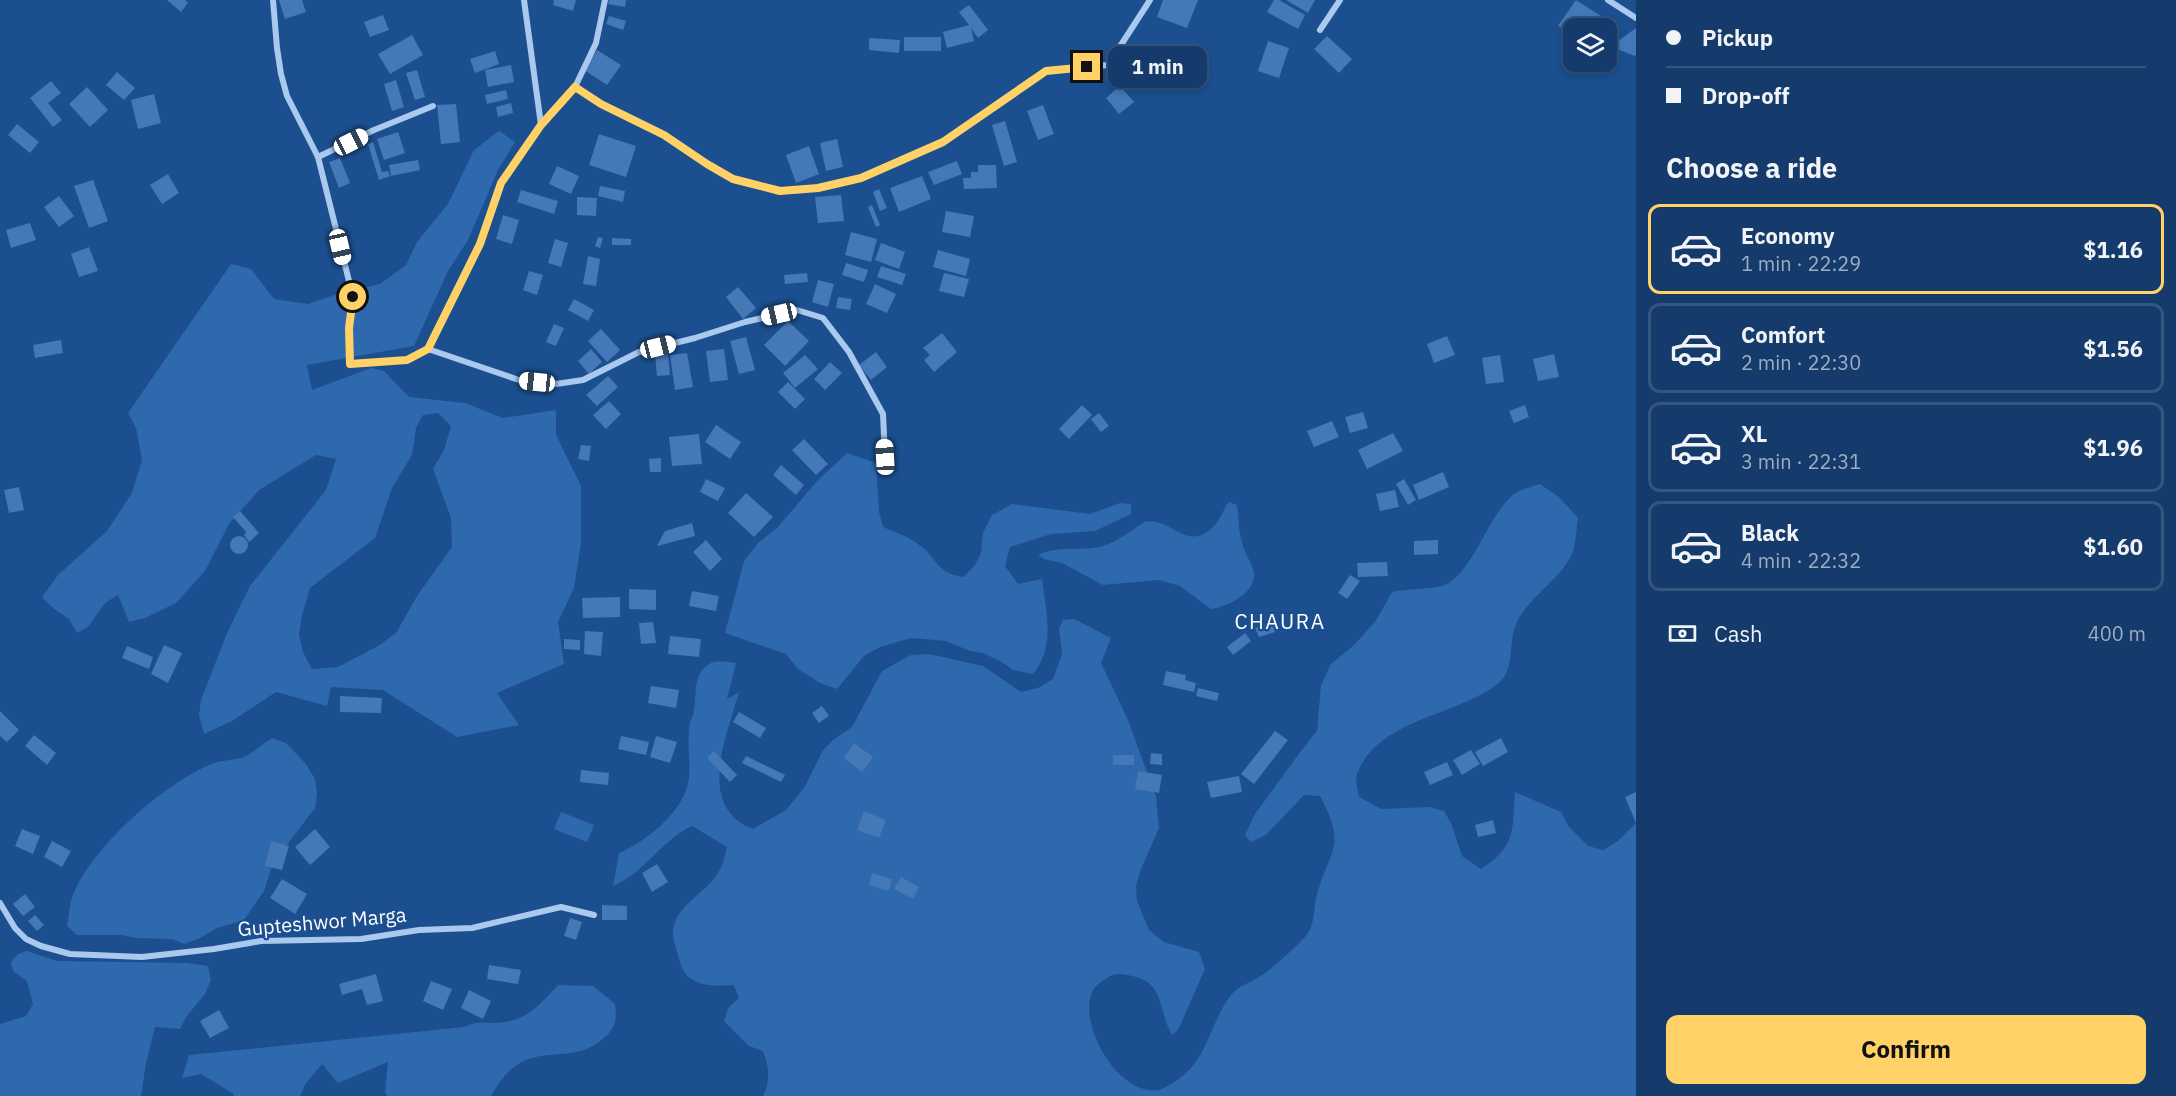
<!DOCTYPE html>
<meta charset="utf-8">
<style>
:root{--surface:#143b6b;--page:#1d4271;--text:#f1f3f6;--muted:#9dadc1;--line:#33557e;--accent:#ffd166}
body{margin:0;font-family:"IBM Plex Sans",sans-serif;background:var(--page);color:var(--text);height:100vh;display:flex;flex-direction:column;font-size:22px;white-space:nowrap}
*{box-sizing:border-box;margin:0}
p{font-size:20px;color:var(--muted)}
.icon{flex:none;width:33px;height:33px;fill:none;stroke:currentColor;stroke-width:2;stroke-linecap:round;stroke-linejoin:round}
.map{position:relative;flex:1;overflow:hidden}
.panel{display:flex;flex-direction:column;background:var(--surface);width:540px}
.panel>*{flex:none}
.banner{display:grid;align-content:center;height:132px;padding:0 30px;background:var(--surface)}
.controls{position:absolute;left:1563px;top:18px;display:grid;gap:12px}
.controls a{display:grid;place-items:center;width:54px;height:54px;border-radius:12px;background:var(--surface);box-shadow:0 3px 9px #0003,0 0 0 2px var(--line);font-size:30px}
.end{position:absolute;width:27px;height:27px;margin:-14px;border:8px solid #ffd166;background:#111;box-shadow:0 0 0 3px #111}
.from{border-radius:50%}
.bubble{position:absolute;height:42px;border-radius:12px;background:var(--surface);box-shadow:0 3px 9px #0003,0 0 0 2px var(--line);font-size:20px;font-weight:800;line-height:42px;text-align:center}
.car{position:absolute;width:18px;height:36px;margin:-18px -9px;border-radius:8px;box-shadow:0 0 4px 2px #0007;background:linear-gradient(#fff 24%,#345 0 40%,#fff 0 76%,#345 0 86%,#fff 0)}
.banner b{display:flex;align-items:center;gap:21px;height:57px;font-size:22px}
.banner b+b{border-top:2px solid var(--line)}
.banner i{width:15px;height:15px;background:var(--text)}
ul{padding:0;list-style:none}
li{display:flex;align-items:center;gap:18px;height:90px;margin:0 12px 9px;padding:0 18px;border:3px solid var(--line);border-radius:12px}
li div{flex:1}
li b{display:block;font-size:22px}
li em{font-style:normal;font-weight:800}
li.current{border-color:var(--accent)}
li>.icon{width:54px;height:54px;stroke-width:1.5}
h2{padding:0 30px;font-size:27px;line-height:72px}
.pay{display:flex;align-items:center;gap:15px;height:66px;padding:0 30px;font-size:22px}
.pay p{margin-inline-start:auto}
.button{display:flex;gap:12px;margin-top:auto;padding:12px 30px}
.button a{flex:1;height:69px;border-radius:12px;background:var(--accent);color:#111;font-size:24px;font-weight:800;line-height:69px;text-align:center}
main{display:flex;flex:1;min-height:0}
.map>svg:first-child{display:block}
.green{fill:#2e69ad;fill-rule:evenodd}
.building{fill:#4478b7}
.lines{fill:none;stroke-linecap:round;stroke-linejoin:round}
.minor{stroke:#a9c9ee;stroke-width:6}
.route{stroke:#ffd166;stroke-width:8}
.labels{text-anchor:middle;stroke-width:4.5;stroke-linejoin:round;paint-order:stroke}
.street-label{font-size:20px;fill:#fff;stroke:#1b4f8f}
.neighbourhood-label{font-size:21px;letter-spacing:1.5px;fill:#fff;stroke:#1b4f8f}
</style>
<main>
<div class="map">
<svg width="1636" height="1096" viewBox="0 0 1636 1096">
<rect width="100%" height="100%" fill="#1b4f8f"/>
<g class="green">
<path d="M499,131L515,142L498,170L468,240L448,271L414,346L307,365L312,390L371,368L384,371L409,397L465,403L503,418L556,410V435L581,486V543L574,588L558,622L564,664L497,693L519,725L457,737L383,690L331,687L327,706L276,692L232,721L204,734L199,715L201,700L227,633L250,586L326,490L336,459L316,455L259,490L229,524L205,571L176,603L145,618L129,622L118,595L105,603L88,627L77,633L69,619L53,608L42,597L58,575L107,531L132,493L142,460L136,428L128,413L231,264L251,269L274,299L308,304L340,293L380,284L406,265L417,242L448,204L474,150ZM438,413L451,426L444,450L433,469L451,518L452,547L417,596L396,633L378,646L338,667L312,669L303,652L299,635L302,615L310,588L375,538L392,488L412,455L416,428L423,415Z"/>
<path d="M847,453L876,463L879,512L883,527C894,532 908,536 918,544C938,557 934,573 964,577L975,565L981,553L983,533L992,515L1012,504L1090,514L1120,503L1131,504V514L1095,531L1051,534L1010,547L1005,566L1018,584L1042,579C1046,611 1056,647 1033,674L1013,670L1002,662L983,653L970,651L946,641L911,638L880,647L864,656L837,689L820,683L798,669L786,654L725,633L744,561L758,543L777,528L817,481Z"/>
<path d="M1540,484L1559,497L1578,518C1576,530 1576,548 1570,558C1555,585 1522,601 1514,630C1509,647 1514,668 1500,682C1492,689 1482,694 1472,699C1433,718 1374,728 1357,774C1355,780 1358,790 1359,797L1381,809L1429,807L1444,811L1451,823L1462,856L1481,869C1517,846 1512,830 1515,792L1561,812L1569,827L1588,846L1603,850L1618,841L1636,823V1096H763C771,1080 769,1067 763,1051L749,1046L724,1021L728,1008L739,998L734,985C713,986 687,988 680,962C678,953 672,939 673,930C676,905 706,893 718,873C723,865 725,856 727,847L692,826C661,840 645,873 613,886L619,853C644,843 683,812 688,783C692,764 686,743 690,723C691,719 694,715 694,710C697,695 692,675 709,664C716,659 727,662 736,663L727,699L739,692C727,736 695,806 753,829L786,810L804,788L823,750L833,740L852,727L882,671L911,655L929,654L983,666L1021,692L1038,688L1053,679L1062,654L1059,629L1063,620L1074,619L1111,638L1101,663L1128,720L1156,797L1159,828L1141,869L1136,886L1137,901L1149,930L1164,942L1199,952L1205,969L1178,1030L1172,1035C1157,1009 1166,980 1127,975C1121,974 1116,973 1110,976C1100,983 1092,986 1090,999C1083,1031 1119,1096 1159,1090C1207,1070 1204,1036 1228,999C1238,984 1252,983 1265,973C1274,967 1303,941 1308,933C1314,925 1314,908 1316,898C1329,849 1348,848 1320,796L1304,795L1267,834L1251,842L1245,835L1255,814L1301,751L1317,731L1321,685L1331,664L1354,645L1375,622L1392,592C1405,589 1438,589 1447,584C1475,568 1488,515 1514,494C1521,489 1532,487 1540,484Z"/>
<path d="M1229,502L1237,505C1239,517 1238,530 1242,542C1244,553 1252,562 1254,573C1257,592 1226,608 1211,609L1180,586L1159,580L1103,585L1062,563L1044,559L1038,555C1058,545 1081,552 1103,546C1117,542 1132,530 1144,522C1171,516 1187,554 1214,526C1221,519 1223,509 1229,502Z"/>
<path d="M272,738L286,743L306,764L315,779L317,794L315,808L273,863L264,891L244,920L217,928L198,939L184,944L172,939L136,938L122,935H77L67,926C69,916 69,904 73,895C93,846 165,782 214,763C223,760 232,760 241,758C252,754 262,744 272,738Z"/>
<path d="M561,812L594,825L587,842L554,829Z"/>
<path d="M27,951L57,961L187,963L208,966L211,980L205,994L186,1017L180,1029L155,1027L146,1063L141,1096H0V1024L26,1016L33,1004L27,981L13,971L11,962L18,954Z"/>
<path d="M558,985L593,986L615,1004C617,1018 616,1028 605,1037C580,1061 555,1049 526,1060C511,1066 499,1081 491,1096H387L385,1092L388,1062L338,1083L322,1064L306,1083L300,1096H233L234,1094L201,1074L182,1078L189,1055L464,1027C481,1019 488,1025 505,1022C529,1019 543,1001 558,985Z"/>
</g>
<g class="building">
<path d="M167,0H185L188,3L181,12Z"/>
<path d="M279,0H302L306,12L285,19Z"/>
<path d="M554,0H576L573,11L553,5Z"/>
<path d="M609,0H626L625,7L608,4Z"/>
<path d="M1163,0H1198L1187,28L1157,17Z"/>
<path d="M1274,0H1279L1305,15L1298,29L1267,12Z"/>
<path d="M1286,0H1315L1308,13Z"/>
<path d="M1576,0L1601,16L1591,28H1574V33L1558,26Z"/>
<path d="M969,5L988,30L978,38L971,28L974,41L947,48L943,32L969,25L959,12Z"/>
<path d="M383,15L389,30L370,37L364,22Z"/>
<path d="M609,16L626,21L623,30L606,24Z"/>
<path d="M1636,28V55L1635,56L1617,49L1614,44Z"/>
<path d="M412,35L423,55L390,74L378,54Z"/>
<path d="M1327,36L1352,59L1339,73L1314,49Z"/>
<rect x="904" y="37" width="37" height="14"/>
<path d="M869,38L900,40L899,53L869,50Z"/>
<path d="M1268,41L1289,48L1279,78L1258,71Z"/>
<path d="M597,50L621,65L607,85L584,70Z"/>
<path d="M495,51L499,64L475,73L470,59Z"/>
<path d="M1152,51L1174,59L1166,82L1144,74Z"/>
<path d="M511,65L514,82L488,87L485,70Z"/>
<path d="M417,70L425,97L415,100L406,73Z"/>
<path d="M117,72L135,88L124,100L106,85Z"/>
<path d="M396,80L404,107L392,111L384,84Z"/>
<path d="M51,81L61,93L48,103L62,120L53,127L30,98Z"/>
<path d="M1120,86L1134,102L1119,114L1106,98Z"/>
<path d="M87,87L108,110L90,127L69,104Z"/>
<path d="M506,90L508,99L487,104L485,95Z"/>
<path d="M154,94L161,123L138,129L131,100Z"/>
<path d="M511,103L513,113L498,117L496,107Z"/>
<path d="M456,104L460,142L441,144L437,105Z"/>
<path d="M1043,105L1054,134L1038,140L1027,111Z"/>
<path d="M1005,121L1017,162L1004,166L992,125Z"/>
<path d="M17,124L39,142L30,153L8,135Z"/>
<path d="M398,132L405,153L384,160L377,139Z"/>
<path d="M599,134L636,146L626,177L589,165Z"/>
<path d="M837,139L843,167L826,171L820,143Z"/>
<path d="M373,142L382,172L388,171L390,176L379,180L368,144Z"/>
<path d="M809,146L819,174L796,183L786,155Z"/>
<path d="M340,158L350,183L339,188L329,162Z"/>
<path d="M418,160L420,170L391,176L389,165Z"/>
<path d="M957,161L962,174L934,185L928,172Z"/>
<path d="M978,165H996L997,188L964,189L963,178H971V172H978Z"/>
<path d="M557,166L579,176L571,194L549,184Z"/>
<path d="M168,174L179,193L162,204L150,185Z"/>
<path d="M922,176L931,199L899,212L890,188Z"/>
<path d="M93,180L108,221L89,228L74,186Z"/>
<path d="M600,186L625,191L623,202L598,196Z"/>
<path d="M879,189L887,208L880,211L873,192Z"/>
<path d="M521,190L558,201L554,214L517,202Z"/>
<path d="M841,195L844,221L818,223L815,197Z"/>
<path d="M59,196L74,216L59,227L44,207Z"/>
<path d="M577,197L597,198L596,216L577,215Z"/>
<path d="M872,205L880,225L876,227L868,207Z"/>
<path d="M946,211L974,216L970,237L942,232Z"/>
<path d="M503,215L519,220L512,244L496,239Z"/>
<path d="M30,223L36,240L11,248L6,230Z"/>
<path d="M851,232L877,239L871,262L845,255Z"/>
<path d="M598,237L603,238L600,248L595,246Z"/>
<path d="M612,238L631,239V245H612Z"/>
<path d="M555,239L568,243L561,267L548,263Z"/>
<path d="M881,243L905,252L899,269L875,260Z"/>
<path d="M89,247L98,271L79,277L71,254Z"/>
<path d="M938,250L970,259L966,276L933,267Z"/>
<path d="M588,256L600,259L596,286L583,284Z"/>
<path d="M846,263L868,270L864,282L842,275Z"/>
<path d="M881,266L906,274L902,285L877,277Z"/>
<path d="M529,271L543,275L537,295L523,290Z"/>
<path d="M807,273L808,282L785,284L784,275Z"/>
<path d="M944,273L969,279L964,297L939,291Z"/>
<path d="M818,280L834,284L828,307L812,302Z"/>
<path d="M875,284L896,294L887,313L866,304Z"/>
<path d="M738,287L756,308L743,319L726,297Z"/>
<path d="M838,297L852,299L850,310L836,308Z"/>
<path d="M574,299L594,310L588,321L568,310Z"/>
<path d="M788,321L809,341L785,366L764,345Z"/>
<path d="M554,324L564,328L556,346L546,342Z"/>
<path d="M601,329L620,350L607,362L588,341Z"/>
<path d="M942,333L957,352L934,372L924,360L930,355L923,348Z"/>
<path d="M1447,336L1455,355L1434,363L1427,344Z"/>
<path d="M746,337L755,370L739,374L730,341Z"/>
<path d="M61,340L63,353L35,358L33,345Z"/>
<path d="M591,349L602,362L589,374L578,361Z"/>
<path d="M724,349L728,380L710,382L706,351Z"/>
<path d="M876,352L887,367L871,380L859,365Z"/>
<path d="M687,353L693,387L675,390L670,355Z"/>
<path d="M668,354L670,375L657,376L655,355Z"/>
<path d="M1554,354L1559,377L1538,381L1533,359Z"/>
<path d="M805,355L818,369L795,388L783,373Z"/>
<path d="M1500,355L1504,382L1486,384L1482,358Z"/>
<path d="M830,362L842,373L825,390L814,379Z"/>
<path d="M608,376L618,387L597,406L586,395Z"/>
<path d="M788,382L805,399L795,409L778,392Z"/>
<path d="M609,401L621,414L606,429L593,415Z"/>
<path d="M1082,405L1092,415L1069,439L1059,429Z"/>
<path d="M1525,405L1529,417L1514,423L1509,411Z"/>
<path d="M1363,412L1368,428L1350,433L1345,417Z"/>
<path d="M1099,413L1109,426L1101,432L1091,419Z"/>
<path d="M1332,421L1339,437L1314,447L1307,431Z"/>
<path d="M716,425L741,442L730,459L705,442Z"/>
<path d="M1393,433L1403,451L1367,469L1358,450Z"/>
<path d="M699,434L702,464L672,466L669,437Z"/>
<path d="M804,439L828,464L816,475L792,450Z"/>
<path d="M581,445L591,446L589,461L578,459Z"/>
<path d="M661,458V472H650L649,459Z"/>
<path d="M781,465L804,485L796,495L773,475Z"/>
<path d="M1443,472L1449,487L1419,500L1413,485Z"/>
<path d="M706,479L725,488L718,501L700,492Z"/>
<path d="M1404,479L1416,500L1408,505L1396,484Z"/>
<path d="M19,487L24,510L9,513L4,490Z"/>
<path d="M1395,490L1399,507L1380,511L1376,494Z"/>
<path d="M746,493L773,517L754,537L728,513Z"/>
<path d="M240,511L259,533L249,542L244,535L246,532L233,517Z"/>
<path d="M692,523L695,536L657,546L665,531Z"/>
<circle cx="239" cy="545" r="9"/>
<path d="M706,540L722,559L710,571L693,552Z"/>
<path d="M1438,540V554L1414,555V541Z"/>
<path d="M1387,562L1388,576L1358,577L1357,563Z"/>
<path d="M1350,575L1360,581L1347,599L1338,593Z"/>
<path d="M629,589L656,590V610L629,609Z"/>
<path d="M692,591L719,596L716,611L689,606Z"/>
<path d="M620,597V617L583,618L582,598Z"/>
<path d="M653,622L656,643L641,644L639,623Z"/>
<path d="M1272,622L1275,632L1259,637L1255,628Z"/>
<path d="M585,631L603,632L601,656L584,654Z"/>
<path d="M1245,633L1251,641L1233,655L1227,647Z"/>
<path d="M670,636L701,639L699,657L668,654Z"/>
<path d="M564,639L580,640V650L564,649Z"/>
<path d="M164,645L182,653L168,683L151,674Z"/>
<path d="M127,646L153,657L149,669L122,658Z"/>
<path d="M1166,671L1186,675L1185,680L1196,683L1194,692L1163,685Z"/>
<path d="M651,686L679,690L676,708L648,703Z"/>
<path d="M1198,688L1219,693L1217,701L1196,696Z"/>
<path d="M340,696L382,698L381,713L340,712Z"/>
<path d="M822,706L829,716L819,723L812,713Z"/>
<path d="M0,711L19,730L7,742L0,736Z"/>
<path d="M739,712L766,728L760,738L733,722Z"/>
<path d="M1275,731L1288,740L1254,784L1241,774Z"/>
<path d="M34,735L56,753L47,765L25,746Z"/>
<path d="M621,736L649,742L646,755L618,749Z"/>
<path d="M656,736L677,742L670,763L650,757Z"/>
<path d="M1501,738L1508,752L1483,766L1475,752Z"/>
<path d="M854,743L873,757L862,772L844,758Z"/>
<path d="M1471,750L1480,764L1462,775L1453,760Z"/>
<path d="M714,751L737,775L730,782L707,758Z"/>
<path d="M1151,753L1162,754V765L1150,764Z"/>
<rect x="1113" y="755" width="21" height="10"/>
<path d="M746,756L785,775L781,782L742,763Z"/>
<path d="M1447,762L1453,775L1430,785L1424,772Z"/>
<path d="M581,770L609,773L608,785L580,782Z"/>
<path d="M1138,771L1162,775L1159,793L1135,789Z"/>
<path d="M1239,776L1242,792L1211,798L1207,782Z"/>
<path d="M1636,792V823L1625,797Z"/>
<path d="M864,811L886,820L879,838L857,830Z"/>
<path d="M1493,820L1496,833L1478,837L1475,825Z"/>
<path d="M22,829L40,836L33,854L15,846Z"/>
<path d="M315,829L330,847L310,865L295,847Z"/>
<path d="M52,841L71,851L62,867L44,857Z"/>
<path d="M271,841L289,846L282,870L265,866Z"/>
<path d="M657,864L668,882L652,892L642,873Z"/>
<path d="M872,873L892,879L889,891L869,885Z"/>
<path d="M901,877L919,887L913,899L894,889Z"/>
<path d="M282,879L307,894L295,914L270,898Z"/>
<path d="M25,894L35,907L23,916L13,904Z"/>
<path d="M602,905L627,906V920H602Z"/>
<path d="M35,915L44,925L37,931L28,921Z"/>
<path d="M570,918L582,922L576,940L564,936Z"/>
<path d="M489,965L521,970L518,984L487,979Z"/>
<path d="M376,974L383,1001L367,1005L362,989L342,995L339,984Z"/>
<path d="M431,981L452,989L443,1010L423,1001Z"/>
<path d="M469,990L491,1001L483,1019L461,1008Z"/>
<path d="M219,1010L229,1028L210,1038L200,1021Z"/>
</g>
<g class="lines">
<g class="minor">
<path d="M273,0L277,48L281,74L287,96L318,157L353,297L349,328L350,364L407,360L428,349L480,244L501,183L541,125L575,87L596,43L605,0"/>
<path d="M524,0L541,125"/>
<path d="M1608,0L1636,18"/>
<path d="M1320,30L1340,0"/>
<path d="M575,87L601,104L664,135L707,164L733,179L780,191L818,188L861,178L943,142L1046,71L1108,65L1150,0"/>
<path d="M318,157L374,130L433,106"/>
<path d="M428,349L519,380L556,384L583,380L639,352L695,338L745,322L797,310L823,318L849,352L883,414L885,457"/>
<path d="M0,903L15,928L26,939L41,946L70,954L142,957L214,949L261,941L361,939L419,930L472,928L561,907L594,915"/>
</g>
</g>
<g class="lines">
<path class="route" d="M353,297L349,328L350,364L407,360L428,349L480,244L501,183L541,125L575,87L601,104L664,135L707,164L733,179L780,191L818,188L861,178L943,142L1046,71L1087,67"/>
</g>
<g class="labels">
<g class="street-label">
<text transform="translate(322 922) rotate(-5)" y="7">Gupteshwor Marga</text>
</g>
<g class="neighbourhood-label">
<text x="1280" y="629">CHAURA</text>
</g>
</g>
</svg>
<div class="controls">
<a><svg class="icon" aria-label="layers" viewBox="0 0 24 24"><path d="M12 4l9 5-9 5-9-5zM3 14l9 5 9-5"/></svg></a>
</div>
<i class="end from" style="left:353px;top:297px"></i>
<i class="end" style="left:1087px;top:67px"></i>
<div class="bubble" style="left:1108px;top:46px;width:99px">1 min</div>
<i class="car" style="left:351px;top:142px;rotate:63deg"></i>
<i class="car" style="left:340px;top:247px;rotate:167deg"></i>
<i class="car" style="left:779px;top:314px;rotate:257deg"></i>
<i class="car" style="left:658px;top:347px;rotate:76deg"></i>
<i class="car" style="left:537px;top:382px;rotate:276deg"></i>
<i class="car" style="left:885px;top:457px;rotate:357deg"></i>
</div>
<section class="panel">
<div class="banner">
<b><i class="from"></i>Pickup</b>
<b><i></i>Drop-off</b>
</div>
<h2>Choose a ride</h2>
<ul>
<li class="current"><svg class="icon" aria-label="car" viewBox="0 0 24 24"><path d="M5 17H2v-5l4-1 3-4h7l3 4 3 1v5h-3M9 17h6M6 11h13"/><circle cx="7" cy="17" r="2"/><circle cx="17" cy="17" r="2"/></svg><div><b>Economy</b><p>1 min · 22:29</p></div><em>$1.16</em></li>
<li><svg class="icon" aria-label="car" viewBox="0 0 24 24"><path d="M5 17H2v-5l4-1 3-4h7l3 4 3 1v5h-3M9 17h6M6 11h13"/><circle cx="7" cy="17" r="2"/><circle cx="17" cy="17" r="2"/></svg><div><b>Comfort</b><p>2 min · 22:30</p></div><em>$1.56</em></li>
<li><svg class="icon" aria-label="car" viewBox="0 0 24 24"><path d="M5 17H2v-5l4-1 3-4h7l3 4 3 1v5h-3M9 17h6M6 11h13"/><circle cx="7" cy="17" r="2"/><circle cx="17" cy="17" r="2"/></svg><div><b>XL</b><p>3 min · 22:31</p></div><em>$1.96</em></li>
<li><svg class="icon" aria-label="car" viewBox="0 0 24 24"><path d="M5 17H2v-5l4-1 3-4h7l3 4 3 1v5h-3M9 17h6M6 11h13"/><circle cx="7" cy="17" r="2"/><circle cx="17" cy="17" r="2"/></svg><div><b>Black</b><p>4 min · 22:32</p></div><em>$1.60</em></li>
</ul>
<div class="pay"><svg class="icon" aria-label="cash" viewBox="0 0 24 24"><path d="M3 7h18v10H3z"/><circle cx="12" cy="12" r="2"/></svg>Cash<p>400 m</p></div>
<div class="button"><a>Confirm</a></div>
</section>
</main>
